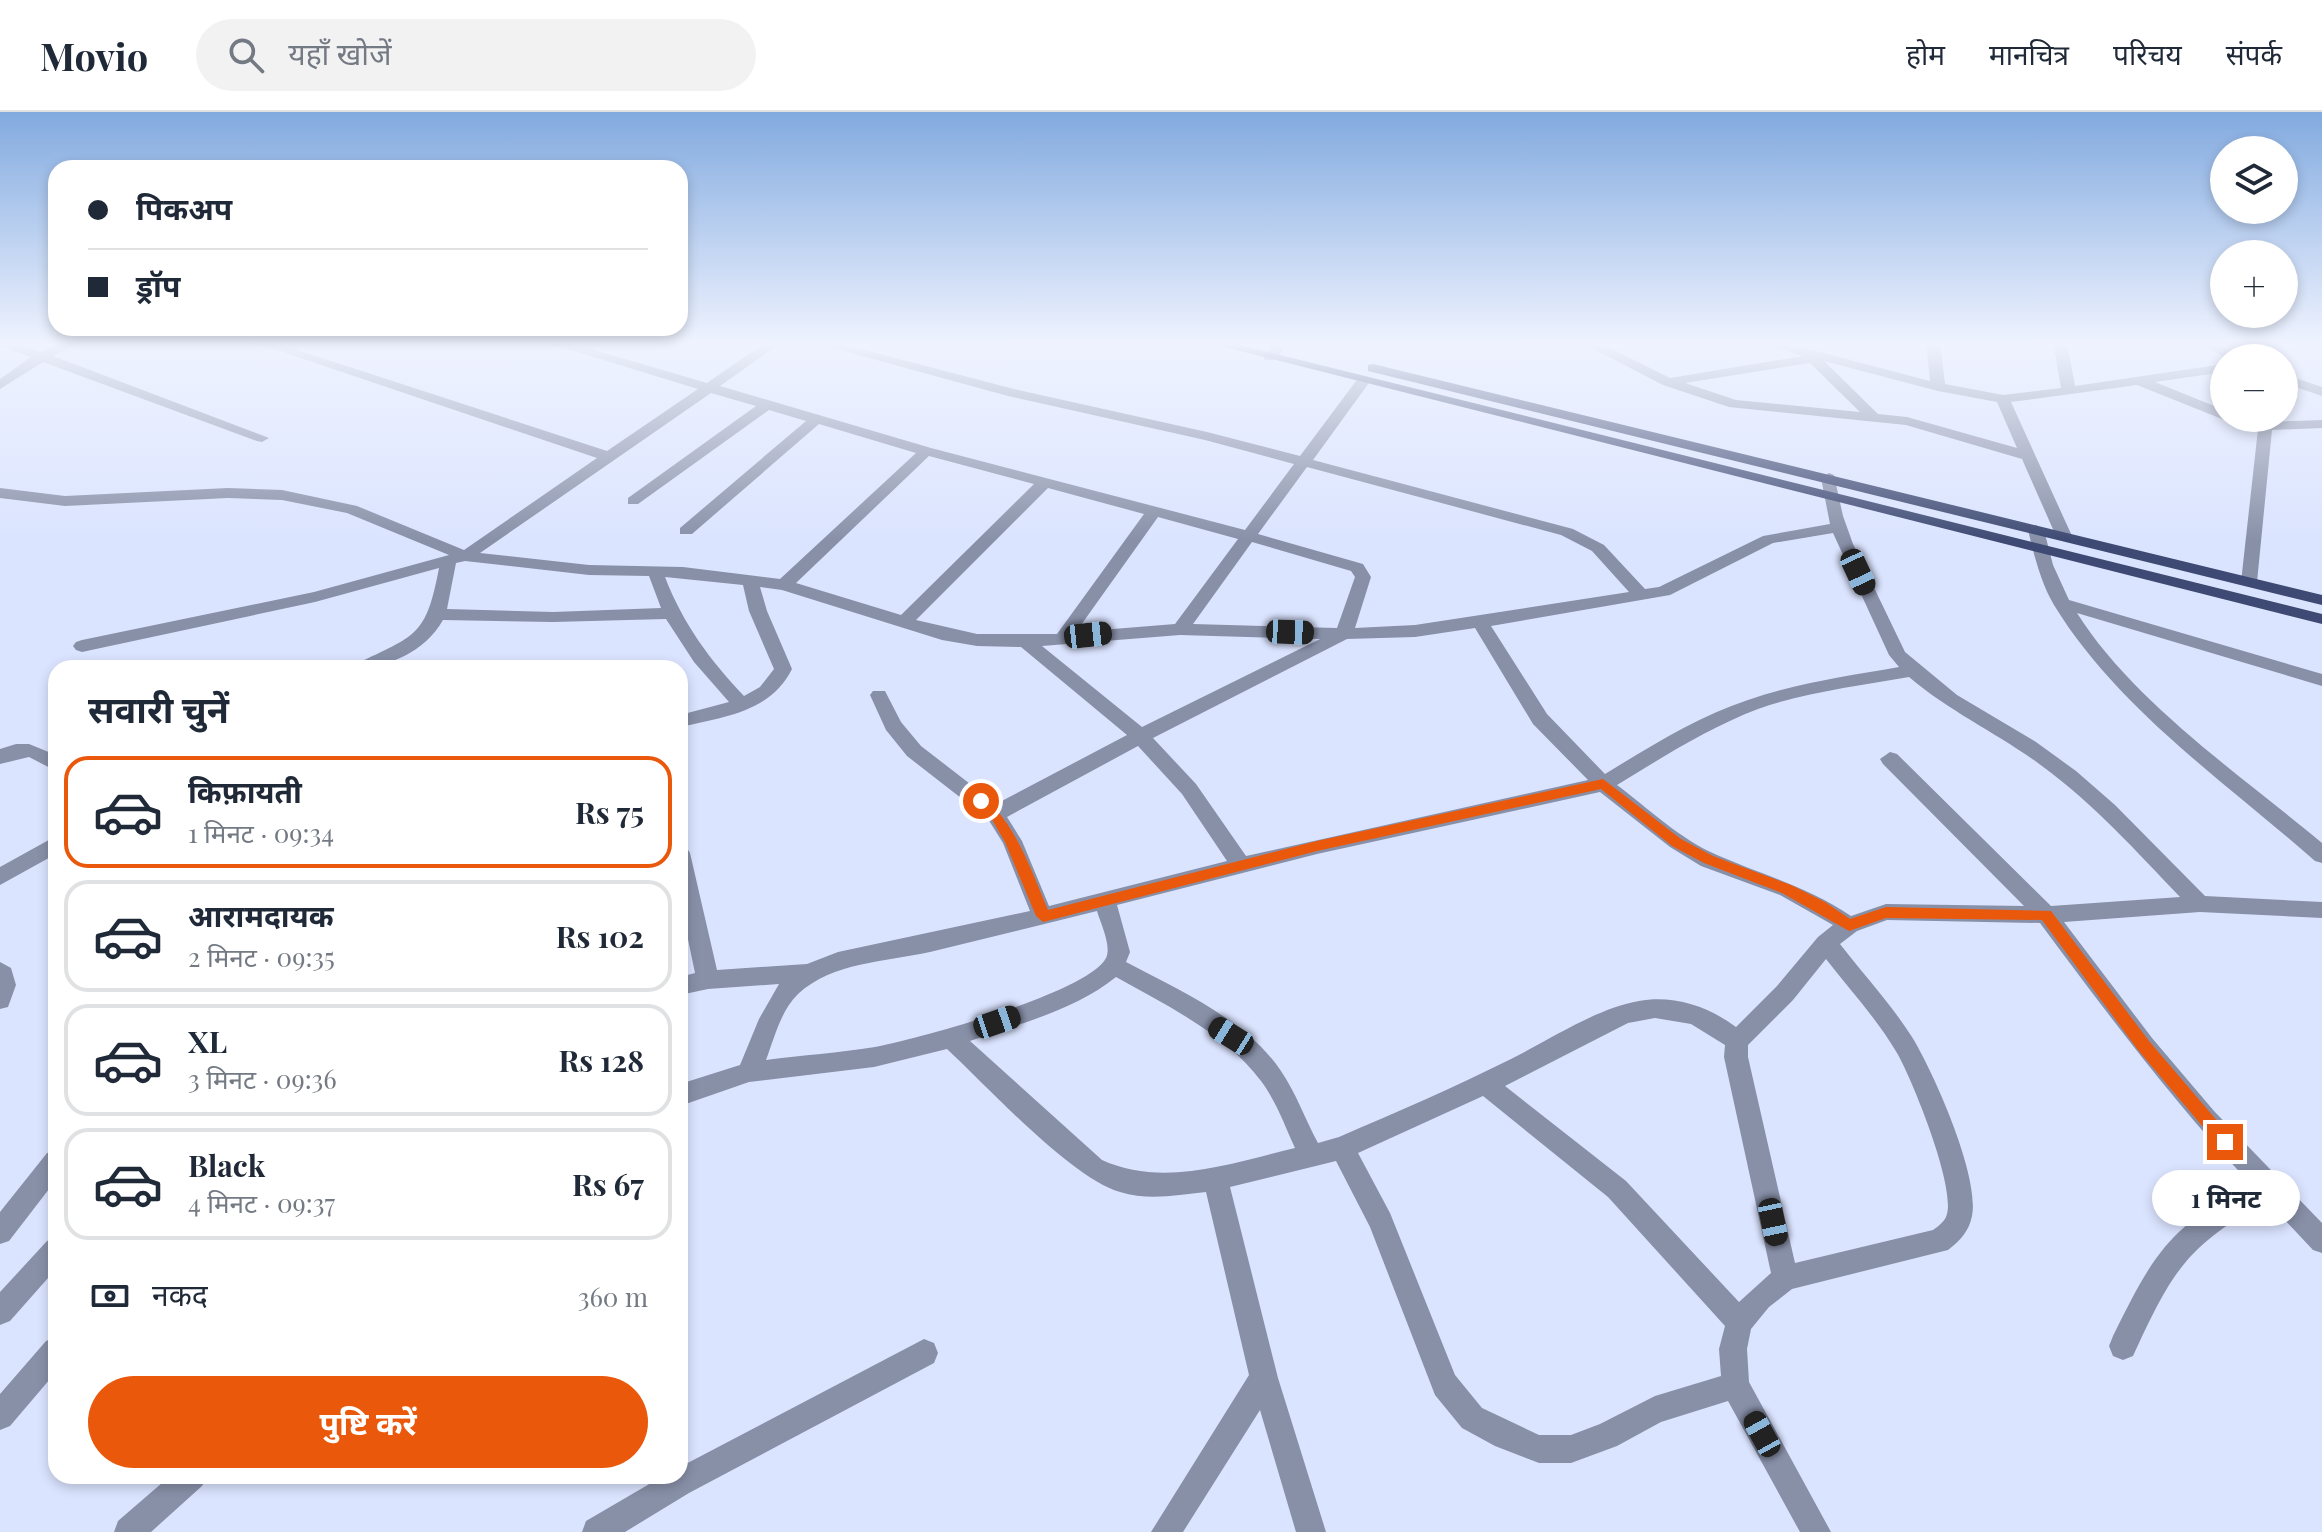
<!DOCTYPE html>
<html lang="hi">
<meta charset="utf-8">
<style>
:root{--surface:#fff;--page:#f2f2f3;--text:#1f2937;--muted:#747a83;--line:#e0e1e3;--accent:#ea580c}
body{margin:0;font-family:"Playfair Display","Noto Sans Devanagari",serif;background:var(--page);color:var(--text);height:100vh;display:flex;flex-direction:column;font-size:30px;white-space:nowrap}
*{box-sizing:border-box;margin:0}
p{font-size:26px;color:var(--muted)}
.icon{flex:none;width:44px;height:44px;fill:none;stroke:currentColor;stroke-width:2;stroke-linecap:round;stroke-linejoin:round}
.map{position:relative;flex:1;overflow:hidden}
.drawer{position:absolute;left:48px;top:548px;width:640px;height:824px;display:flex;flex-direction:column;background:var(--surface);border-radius:24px;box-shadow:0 4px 12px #0003}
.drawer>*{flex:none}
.banner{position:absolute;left:48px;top:48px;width:640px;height:176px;border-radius:24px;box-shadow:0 4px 12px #0003;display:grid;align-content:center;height:176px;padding:0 40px;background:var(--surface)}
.fabs{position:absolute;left:2210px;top:24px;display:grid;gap:16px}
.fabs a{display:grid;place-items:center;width:88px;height:88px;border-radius:50%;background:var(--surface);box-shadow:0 4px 12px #0003;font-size:40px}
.end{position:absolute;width:36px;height:36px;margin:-18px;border:10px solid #ea580c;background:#fff;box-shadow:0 0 0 4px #fff}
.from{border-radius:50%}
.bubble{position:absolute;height:56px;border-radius:28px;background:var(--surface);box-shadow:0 4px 12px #0003;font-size:26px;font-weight:700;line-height:56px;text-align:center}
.car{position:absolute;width:24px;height:48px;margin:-24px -12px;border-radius:10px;box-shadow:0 0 6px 2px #0007;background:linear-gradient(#222 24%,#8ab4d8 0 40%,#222 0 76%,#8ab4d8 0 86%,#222 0)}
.banner b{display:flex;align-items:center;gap:28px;height:76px;font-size:30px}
.banner b+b{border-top:2px solid var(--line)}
.banner i{width:20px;height:20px;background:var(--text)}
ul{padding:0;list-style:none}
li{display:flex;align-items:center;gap:24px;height:112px;margin:0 16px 12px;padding:0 24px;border:4px solid var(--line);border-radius:24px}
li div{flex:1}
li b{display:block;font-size:30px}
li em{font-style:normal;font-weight:700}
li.current{border-color:var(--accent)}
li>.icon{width:72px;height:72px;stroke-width:1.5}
h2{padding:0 40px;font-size:36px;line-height:96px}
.pay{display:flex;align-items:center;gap:20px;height:88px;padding:0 40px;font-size:30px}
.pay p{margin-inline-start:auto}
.primary-button{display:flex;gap:16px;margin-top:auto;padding:16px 40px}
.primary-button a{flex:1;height:92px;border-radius:48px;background:var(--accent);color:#fff;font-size:32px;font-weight:700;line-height:92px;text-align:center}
header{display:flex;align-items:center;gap:48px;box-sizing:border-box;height:112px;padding:0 40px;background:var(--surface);border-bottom:2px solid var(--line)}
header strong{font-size:38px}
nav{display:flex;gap:44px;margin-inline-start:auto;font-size:28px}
.search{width:560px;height:72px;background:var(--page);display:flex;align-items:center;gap:20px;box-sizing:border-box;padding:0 28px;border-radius:44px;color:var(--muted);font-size:30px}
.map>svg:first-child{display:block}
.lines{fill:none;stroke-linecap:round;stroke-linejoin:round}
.minor{fill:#8890a8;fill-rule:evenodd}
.major{fill:#3e4a73;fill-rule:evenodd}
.route{fill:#ea580c}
</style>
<header>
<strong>Movio</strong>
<div class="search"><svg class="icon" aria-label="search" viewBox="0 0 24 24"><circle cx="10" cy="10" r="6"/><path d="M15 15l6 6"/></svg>यहाँ खोजें</div>
<nav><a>होम</a><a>मानचित्र</a><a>परिचय</a><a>संपर्क</a></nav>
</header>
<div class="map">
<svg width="2322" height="1420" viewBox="0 0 2322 1420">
<rect width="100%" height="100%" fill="#dbe4ff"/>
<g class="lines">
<g class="minor">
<path d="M0,230H14L41,240L62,230H80L53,244L269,326L262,330L257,329L43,250L0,277V267L31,245L0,234Z"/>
<path d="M253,230H273L607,339L698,277L545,230H567L707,271L766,230H782L720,274L931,336L1245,418L1294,352L1205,328L1008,284L811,230H834L1014,277L1207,320L1300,344L1359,265L1364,264L1371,268L1313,348L1573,417L1604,433L1645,477L1659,475L1763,424L1830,412L1821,366L1829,361L1834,363L1843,404L1853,432L1905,540L1957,583L2036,630L2076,659L2115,693L2205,784L2322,790V806L2200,800L2064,810L2152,926L2214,999L2322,1111V1141L2313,1138L2267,1089C2185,1135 2172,1160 2133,1244L2123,1248L2113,1244L2109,1234L2113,1224C2154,1141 2168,1117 2250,1071C2173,990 2107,901 2040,811L1887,808L1857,819L1840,832C1864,863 1891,892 1912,925C1933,959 1980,1064 1972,1104C1969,1119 1960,1129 1948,1138L1792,1177L1769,1195L1751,1217L1747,1237L1749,1270L1831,1420H1800L1728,1289L1661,1310L1617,1334L1571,1351H1539L1495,1334L1462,1316L1435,1283L1370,1115L1336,1049L1230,1075L1278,1266L1326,1420H1296L1260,1298L1183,1420H1151L1249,1263L1206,1080C1177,1083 1149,1089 1120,1080C1071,1066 988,975 947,937L874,955L749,970L680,994V972L740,953L759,907L779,872L708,877L680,883V865L695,861L680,789V733L687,736L690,741L717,858L807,852L838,840L1030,799L1003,731L988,707L907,644L886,618L870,583L873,579H885L901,610L921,634L996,692L1127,623L1021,535L977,534L942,528L782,478L760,475L767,499L792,557C771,600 723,605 680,615V603L729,590L694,550L666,507L553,510L443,508C425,540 388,556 353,556L356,552C416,523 426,525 439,456L315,490L82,540L76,538L73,534L76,530L82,528L314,480L449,443L347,401L282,388L228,386L65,394L0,386V376L65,384L228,376L282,378L357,394L464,438L597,346ZM711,281L756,294L628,386V392H638L769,298L806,309L680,416V422H692L819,312L916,341L780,467L683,455L589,453L480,441ZM929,344L1034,372L901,503L796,471ZM1307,355L1561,423L1592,439L1629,480L1415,513L1355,516L1371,465L1363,452L1258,422ZM1048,376L1144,402L1057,522H977L916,508ZM1158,405L1238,427L1175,512L1076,520ZM1833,421L1889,543L1899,555C1848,564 1797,571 1748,588C1697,605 1651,634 1605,662L1547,602L1491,514L1670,483L1773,431ZM1252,430L1351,459L1355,465L1337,516L1193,512ZM465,449L589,463L649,464L661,496L553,500L447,497L456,451ZM665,465L743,473L749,499L774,557L760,575L744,584C710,548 683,512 665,465ZM1475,516L1533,612L1588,668L1246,744L1196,672L1153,626L1347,527L1415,525ZM1180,523L1320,527L1142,615L1042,534ZM1909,565C1950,600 1999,622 2042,654C2094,692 2136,739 2180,785L2051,794L1897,642L1890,640L1880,647L1883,652L2024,794L1886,792L1851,804C1806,774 1765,764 1717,743C1680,727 1649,697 1617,673C1663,645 1708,616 1758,597C1806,580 1859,574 1909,565ZM1138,634L1182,682L1227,749L1049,794L1022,729L1007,705ZM1600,680L1670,735L1701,754L1780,783L1833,813L1818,825L1777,874L1736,915C1708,894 1673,883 1639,889C1597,896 1549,928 1511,947C1455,975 1397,1000 1339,1025L1318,1031C1305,1007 1296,981 1281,959C1247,908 1179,878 1126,850L1130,840L1117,793L1317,742ZM1097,799C1100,810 1112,834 1106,846C1088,881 917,927 875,935C839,941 802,943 766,948C774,927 781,898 798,882C833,850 885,850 930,840C986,826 1042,813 1097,799ZM1826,847C1850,878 1877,907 1897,941C1912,967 1958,1079 1946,1105C1944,1110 1937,1115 1933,1118L1795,1151L1748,945V933L1793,888ZM1116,865C1166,893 1226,922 1261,969C1276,989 1285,1014 1295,1036C1233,1051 1163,1076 1102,1048L970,929C1019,912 1075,898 1116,865ZM1655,906L1691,912L1725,933L1724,945L1771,1161L1739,1190L1626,1069L1505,974L1628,911ZM1483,984L1608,1085L1725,1214L1719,1237L1721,1264L1655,1284L1600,1312L1571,1323H1539L1482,1296L1455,1263L1390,1101L1358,1041Z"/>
<path d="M1275,230H1289L1275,248H1265L1263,245Z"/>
<path d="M1580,230H1598L1670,266L1803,244L1759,230H1782L1930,269L1926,230H1940L1945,272L2003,283L2061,276L2053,230H2067L2075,274L2224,252V260L2155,270L2224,298V306L2265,310L2322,308V316L2272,318L2257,470L2249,475L2241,470L2258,317L2227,309L2137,273L2011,290L2072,424L2064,429L2056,424L2022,347L1906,313L1729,295L1663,273ZM1824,249L1938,279L1997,290L2017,336L1907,305L1878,302ZM1810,251L1860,300L1736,288L1685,271Z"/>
<path d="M2198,230H2215L2242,246H2225Z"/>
<path d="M2284,262L2322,275V284L2284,271Z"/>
<path d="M2036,413L2044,418L2053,453L2069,488L2322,562V574L2077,501C2133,590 2242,664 2322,731V751L2315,749C2224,669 2117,596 2054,493C2041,471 2034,443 2028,418Z"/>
<path d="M16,632H29L56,643V659L29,645L0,652V637Z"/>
<path d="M56,724V742L0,773V755Z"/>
<path d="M0,850L11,856L16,873L8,895L0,897Z"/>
<path d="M56,1038V1068L9,1129L0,1132V1100L47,1041Z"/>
<path d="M56,1125V1157L10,1209L0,1213V1180L47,1129Z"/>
<path d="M56,1225V1260L10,1314L0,1318V1282L46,1229Z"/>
<path d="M924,1227L934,1231L938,1241L934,1251L689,1381L625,1420H582L586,1409L663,1364H680V1355Z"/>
<path d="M170,1364H207L202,1374L151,1420H114L118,1409Z"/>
</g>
<g class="major">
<path d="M1205,230H1228L2322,502V512Z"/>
<path d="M1373,252L2322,483V493L1368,259V253Z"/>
</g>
</g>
<linearGradient id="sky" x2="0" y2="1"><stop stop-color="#82aadf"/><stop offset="0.54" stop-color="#eff3ff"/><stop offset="1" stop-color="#eff3ff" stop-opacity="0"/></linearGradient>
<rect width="2322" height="429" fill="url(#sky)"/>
<path class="route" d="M1603,667L1681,727L1713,744L1791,773L1825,790L1850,807L1886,795L2051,799L2149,929L2231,1025V1035H2220L2138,938L2042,808L1886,806L1849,819L1782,781L1704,751L1672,734L1601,677L1317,739L1043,810L1036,804L1005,730L991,706L974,689L976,686H985C1017,715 1031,758 1048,798L1317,729Z"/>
</svg>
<div class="fabs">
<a><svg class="icon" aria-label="layers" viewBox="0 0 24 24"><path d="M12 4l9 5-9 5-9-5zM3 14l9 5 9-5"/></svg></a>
<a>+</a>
<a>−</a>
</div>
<i class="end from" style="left:981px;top:689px"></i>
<i class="end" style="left:2225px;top:1030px"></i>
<div class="bubble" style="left:2152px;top:1058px;width:148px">1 मिनट</div>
<i class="car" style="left:1858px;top:460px;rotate:155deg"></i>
<i class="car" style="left:1290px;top:520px;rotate:92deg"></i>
<i class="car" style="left:1088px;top:523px;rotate:84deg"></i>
<i class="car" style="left:997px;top:910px;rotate:71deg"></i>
<i class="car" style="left:1231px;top:924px;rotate:302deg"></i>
<i class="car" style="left:1773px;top:1110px;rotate:168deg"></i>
<i class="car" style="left:1762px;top:1322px;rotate:331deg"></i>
<div class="banner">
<b><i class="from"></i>पिकअप</b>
<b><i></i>ड्रॉप</b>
</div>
<section class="drawer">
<h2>सवारी चुनें</h2>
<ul>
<li class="current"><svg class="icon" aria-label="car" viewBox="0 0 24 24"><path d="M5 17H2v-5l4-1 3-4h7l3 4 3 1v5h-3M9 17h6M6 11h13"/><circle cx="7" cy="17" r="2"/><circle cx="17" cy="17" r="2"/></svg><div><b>किफ़ायती</b><p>1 मिनट · 09:34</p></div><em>Rs 75</em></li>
<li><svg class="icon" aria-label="car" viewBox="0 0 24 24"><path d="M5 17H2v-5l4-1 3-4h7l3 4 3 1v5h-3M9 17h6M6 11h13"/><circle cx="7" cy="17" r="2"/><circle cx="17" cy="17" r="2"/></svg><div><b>आरामदायक</b><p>2 मिनट · 09:35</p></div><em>Rs 102</em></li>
<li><svg class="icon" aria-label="car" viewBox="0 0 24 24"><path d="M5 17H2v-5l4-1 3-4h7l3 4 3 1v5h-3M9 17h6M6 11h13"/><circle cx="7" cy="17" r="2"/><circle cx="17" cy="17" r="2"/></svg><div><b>XL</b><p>3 मिनट · 09:36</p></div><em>Rs 128</em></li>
<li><svg class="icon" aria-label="car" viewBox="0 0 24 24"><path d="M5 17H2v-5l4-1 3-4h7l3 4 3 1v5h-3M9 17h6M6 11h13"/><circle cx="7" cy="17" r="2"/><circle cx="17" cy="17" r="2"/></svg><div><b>Black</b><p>4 मिनट · 09:37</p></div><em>Rs 67</em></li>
</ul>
<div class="pay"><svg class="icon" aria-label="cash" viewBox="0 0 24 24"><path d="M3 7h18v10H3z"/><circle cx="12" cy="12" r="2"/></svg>नकद<p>360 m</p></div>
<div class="primary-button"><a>पुष्टि करें</a></div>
</section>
</div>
